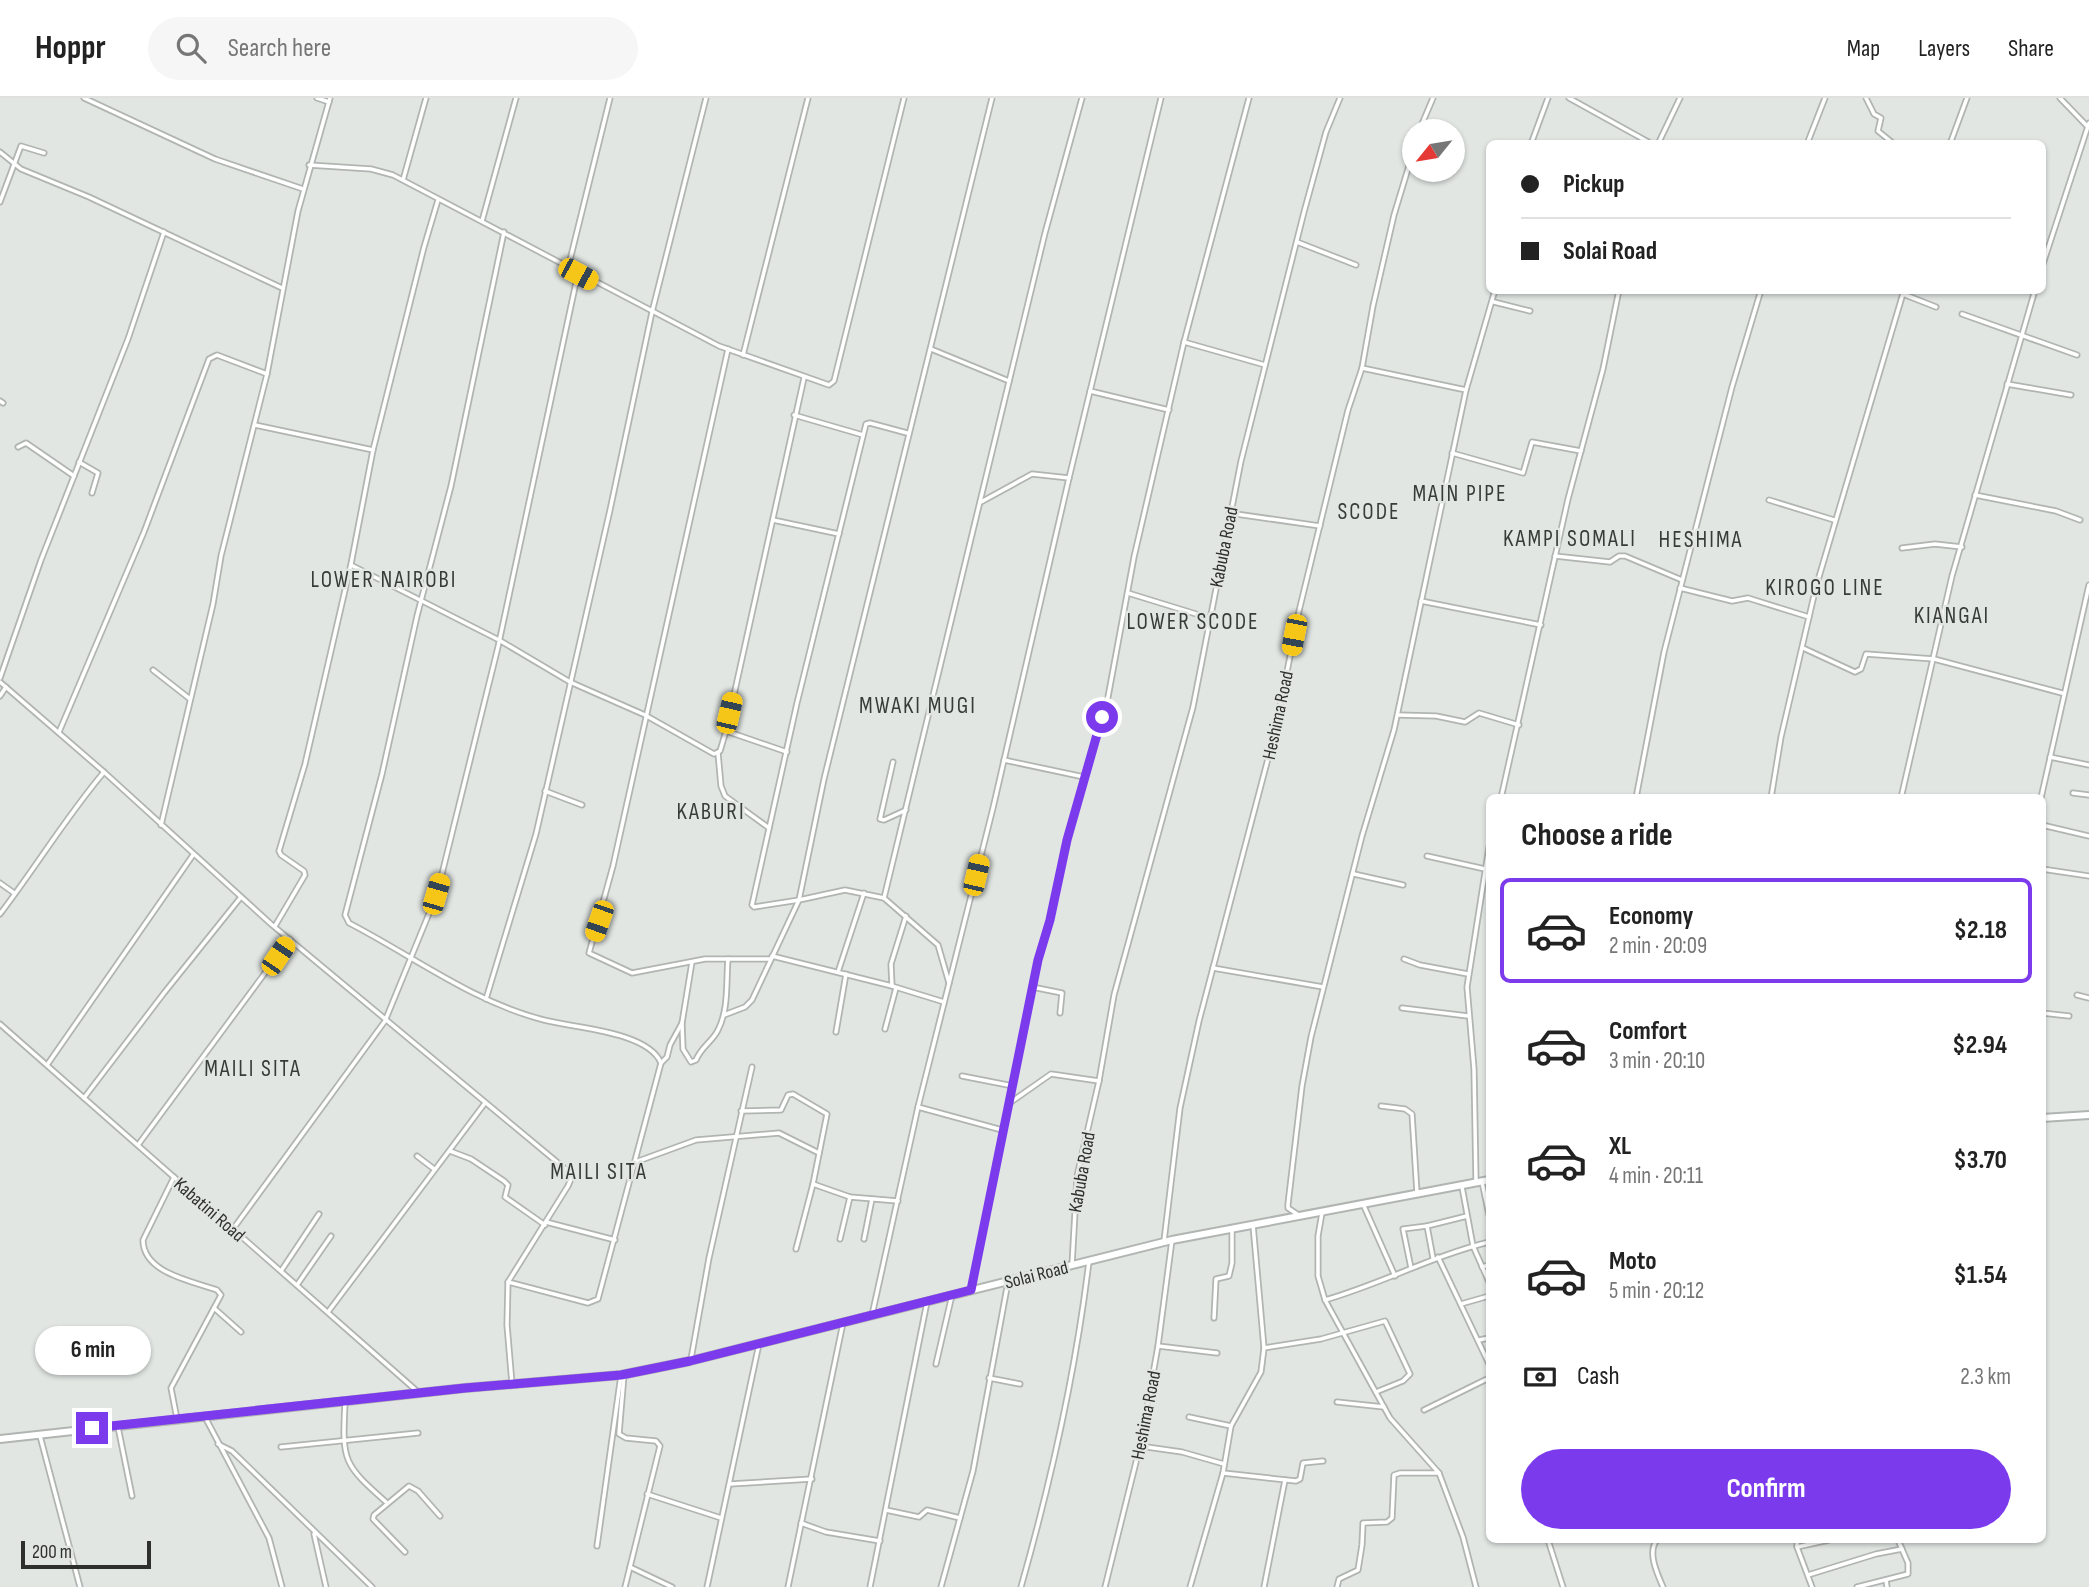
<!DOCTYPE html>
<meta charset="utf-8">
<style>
:root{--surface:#fff;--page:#f6f6f6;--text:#222;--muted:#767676;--line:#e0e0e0;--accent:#7c3aed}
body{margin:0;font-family:"Sofia Sans Condensed",sans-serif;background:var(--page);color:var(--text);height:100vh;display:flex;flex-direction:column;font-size:26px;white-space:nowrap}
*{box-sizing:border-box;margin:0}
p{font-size:23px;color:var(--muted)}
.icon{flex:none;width:38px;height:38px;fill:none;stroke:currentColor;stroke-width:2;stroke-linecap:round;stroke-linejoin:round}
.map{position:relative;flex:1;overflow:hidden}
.side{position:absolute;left:1486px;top:696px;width:560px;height:749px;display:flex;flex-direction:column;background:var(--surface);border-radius:10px;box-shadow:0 2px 5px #0004}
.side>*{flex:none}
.guide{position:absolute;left:1486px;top:42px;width:560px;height:154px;border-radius:10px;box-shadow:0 2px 5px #0004;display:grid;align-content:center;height:154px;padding:0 35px;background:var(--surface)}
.needle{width:46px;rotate:240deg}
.tools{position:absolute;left:1402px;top:21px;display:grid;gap:14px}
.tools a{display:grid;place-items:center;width:63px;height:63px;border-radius:50%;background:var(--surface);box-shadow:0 2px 5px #0004;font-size:35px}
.scale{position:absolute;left:21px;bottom:18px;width:130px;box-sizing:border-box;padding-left:7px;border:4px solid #2e302e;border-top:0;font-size:19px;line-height:24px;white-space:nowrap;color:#2e302e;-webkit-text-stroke:5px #e1e6e3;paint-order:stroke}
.end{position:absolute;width:32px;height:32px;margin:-16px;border:9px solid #7c3aed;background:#fff;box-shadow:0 0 0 4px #fff}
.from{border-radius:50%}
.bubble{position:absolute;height:49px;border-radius:24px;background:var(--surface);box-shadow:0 2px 5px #0004;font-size:23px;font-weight:700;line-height:49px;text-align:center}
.car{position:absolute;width:21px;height:42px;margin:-21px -10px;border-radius:9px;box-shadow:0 0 5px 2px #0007;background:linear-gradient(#f5c518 24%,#345 0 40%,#f5c518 0 76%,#345 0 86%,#f5c518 0)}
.guide b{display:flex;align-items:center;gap:24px;height:66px;font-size:26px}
.guide b+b{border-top:2px solid var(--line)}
.guide i{width:18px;height:18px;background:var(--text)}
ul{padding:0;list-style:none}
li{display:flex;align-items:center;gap:21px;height:105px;margin:0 14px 10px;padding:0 21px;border:4px solid transparent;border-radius:10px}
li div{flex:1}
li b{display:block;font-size:26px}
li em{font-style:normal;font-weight:700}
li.current{border-color:var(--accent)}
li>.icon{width:63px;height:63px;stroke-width:1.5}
h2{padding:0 35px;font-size:32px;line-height:84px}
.pay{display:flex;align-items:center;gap:18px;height:77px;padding:0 35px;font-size:26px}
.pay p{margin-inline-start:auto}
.button{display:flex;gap:14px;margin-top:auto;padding:14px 35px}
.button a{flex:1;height:80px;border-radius:42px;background:var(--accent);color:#fff;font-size:28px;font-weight:700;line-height:80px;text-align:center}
header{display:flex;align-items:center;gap:42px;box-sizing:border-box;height:98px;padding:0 35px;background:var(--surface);border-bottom:2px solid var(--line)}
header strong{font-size:33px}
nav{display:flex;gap:38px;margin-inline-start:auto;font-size:24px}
.search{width:490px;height:63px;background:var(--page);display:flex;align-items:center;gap:18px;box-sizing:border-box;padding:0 24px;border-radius:38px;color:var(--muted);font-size:26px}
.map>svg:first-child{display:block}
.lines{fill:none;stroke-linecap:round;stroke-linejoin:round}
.street-casing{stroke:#b1b5b2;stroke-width:7}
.highway-casing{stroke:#b1b5b2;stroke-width:10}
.street{stroke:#fff;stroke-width:3.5}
.highway{stroke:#fff;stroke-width:6}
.route{stroke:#7c3aed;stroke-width:9}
.labels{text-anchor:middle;stroke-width:5;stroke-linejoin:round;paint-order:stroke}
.street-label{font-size:19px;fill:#2e302e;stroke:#e1e6e3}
.quarter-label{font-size:23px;letter-spacing:2px;fill:#383c39;stroke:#e1e6e3}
</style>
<header>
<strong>Hoppr</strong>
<div class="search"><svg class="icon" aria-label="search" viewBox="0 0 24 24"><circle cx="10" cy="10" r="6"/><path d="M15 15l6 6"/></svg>Search here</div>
<nav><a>Map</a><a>Layers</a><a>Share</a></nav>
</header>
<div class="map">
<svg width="2089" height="1489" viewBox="0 0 2089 1489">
<rect width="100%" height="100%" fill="#e1e6e3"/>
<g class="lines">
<g class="street-casing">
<g id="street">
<path d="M84,0L215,61L303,91"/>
<path d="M317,0L329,4"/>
<path d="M1569,0L1652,46"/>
<path d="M1866,0L1874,16L1881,20L1878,33L1894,46"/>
<path d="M2060,0L2087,28"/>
<path d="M1419,33L1433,0"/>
<path d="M1531,46L1548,0"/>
<path d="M1658,46L1680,0"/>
<path d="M1807,46L1825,0"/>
<path d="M1950,46L1967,0"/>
<path d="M0,54L21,71L89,99L282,190"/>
<path d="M309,67L371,71L393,77L719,248L829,287L834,283L904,0"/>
<path d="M403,82L426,0"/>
<path d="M0,104L21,48L44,55"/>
<path d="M482,123L516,0"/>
<path d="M504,134L451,388L417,518L382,676L345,817L349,825C413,858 473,904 544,922C573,930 648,933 661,965L598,1201L588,1205L508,1184"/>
<path d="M1297,144L1356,167"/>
<path d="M2042,169L2089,25"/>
<path d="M568,170L610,0"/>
<path d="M1903,196L1936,209"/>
<path d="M1494,204L1530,213"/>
<path d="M1962,216L2077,257"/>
<path d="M1184,244L1265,267"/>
<path d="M728,251L613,768L589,855L632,875L705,861H771"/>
<path d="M931,251L1009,283"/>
<path d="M743,257L808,0"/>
<path d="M1362,270L1466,292"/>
<path d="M2007,286L2071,297"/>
<path d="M1090,293L1169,312"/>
<path d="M0,303L3,305"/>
<path d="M794,317L863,337"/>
<path d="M255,327L373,352"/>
<path d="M907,335L870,325L866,326L797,605L752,807L754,809L799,802L824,681L992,0"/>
<path d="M18,349L26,345L74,378"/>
<path d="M1452,355L1523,375L1532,344L1581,353"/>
<path d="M79,364L98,375L92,395"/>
<path d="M1975,397L2056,413L2080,422"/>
<path d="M1769,402L1834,422"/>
<path d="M981,404L1032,376L1069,380"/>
<path d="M1229,415L1320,428"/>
<path d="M773,422L839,436"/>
<path d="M1902,450L1935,446L1962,449"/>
<path d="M1555,458L1610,464L1619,458H1625L1682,482"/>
<path d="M351,467L499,542L570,584L645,617L714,656L720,653L726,633L787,654"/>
<path d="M1680,490L1732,503L1748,500L1809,519"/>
<path d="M1128,495L1209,520"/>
<path d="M1421,503L1541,527"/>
<path d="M1803,550L1855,574L1861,571L1866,556L1934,561L2062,595"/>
<path d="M153,572L190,601"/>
<path d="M0,580L41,462L128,241L164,134"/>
<path d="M0,584L104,674L271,826L569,1074L571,1081L568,1088L508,1184L507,1227L512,1286"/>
<path d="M0,598L6,589"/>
<path d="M1398,617L1436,618L1465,624L1479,615L1519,627"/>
<path d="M726,633L804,280"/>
<path d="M59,634L144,434L209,261L217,257L267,276"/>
<path d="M718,655L721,688L725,698L769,730"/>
<path d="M2050,659L2089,667"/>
<path d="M1004,662L1084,679"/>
<path d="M893,664L880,721L884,722L906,712"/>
<path d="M545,693L582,707"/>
<path d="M2073,695L2089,697"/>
<path d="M1501,700L1568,401L1603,271L1619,192"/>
<path d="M1636,700L1664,554L1732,289L1761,192"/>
<path d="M1771,700L1781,639L1816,489L1904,192"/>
<path d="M1901,700L1952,478L2035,192"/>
<path d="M2041,700L2089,487"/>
<path d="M161,727L213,506L221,458L267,276L298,113L330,0"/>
<path d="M2042,727L2089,738"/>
<path d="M1427,758L1485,771"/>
<path d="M2042,771L2089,778"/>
<path d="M1354,776L1403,787"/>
<path d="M0,785L14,795"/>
<path d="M884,800L1045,135L1082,0"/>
<path d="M0,816C36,769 66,719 104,674"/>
<path d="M275,828L305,777L304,773L281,757L279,753L305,666L351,466L373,352L424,149L438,102"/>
<path d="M772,858L892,888L944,904"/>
<path d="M1404,861L1420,867L1468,876"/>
<path d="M1213,870L1323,889"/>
<path d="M838,874L864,795"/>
<path d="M892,888L891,866L906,818"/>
<path d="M1032,889L1062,895L1060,915"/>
<path d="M2077,897L2089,900"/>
<path d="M486,901L536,736L610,412L652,214L706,0"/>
<path d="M1402,910L1468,918"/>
<path d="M2042,915L2069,918"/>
<path d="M724,917L745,909L752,902L799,802L845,792L884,800L938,847L949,885"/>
<path d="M682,925L683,951L691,964L696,962C701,949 713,943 718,932C729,911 726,883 728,861"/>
<path d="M0,926L418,1294"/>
<path d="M885,931L896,890"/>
<path d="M836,934L846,876"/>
<path d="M661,965L667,959L670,947L682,925L692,864"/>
<path d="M47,967L193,757"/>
<path d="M962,978L1013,988"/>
<path d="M84,1000L164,895L241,799"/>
<path d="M1011,1004L1051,976L1099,983"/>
<path d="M1381,1008L1405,1011L1412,1016L1417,1095"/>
<path d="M918,1009L1002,1032"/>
<path d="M741,1013L781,1012L788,997L793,996L827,1016L813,1086L796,1151"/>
<path d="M138,1047L290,841"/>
<path d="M450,1053L471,1061L504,1083L508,1087L505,1099L545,1127"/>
<path d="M417,1058L434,1071"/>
<path d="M633,1065L696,1042L779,1035L819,1055"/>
<path d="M174,1079L143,1142C143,1175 192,1183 217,1192L221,1197L171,1290L177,1321"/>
<path d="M1476,1084L1474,971L1467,889L1489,749"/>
<path d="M1482,1084L1489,1117"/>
<path d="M813,1086L850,1099L898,1103"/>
<path d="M1462,1089L1473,1148L1489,1184"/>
<path d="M1363,1106L1395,1178"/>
<path d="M1322,1115L1318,1138V1178L1325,1202L1390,1320L1439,1375L1463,1439L1476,1489"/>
<path d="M1297,1116L1288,1110V1106L1302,988L1311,939L1362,738L1394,632L1466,292L1495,192"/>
<path d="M546,1124L615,1142"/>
<path d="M233,1131L385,923L437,796L498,549L578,175"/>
<path d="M840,1141L850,1099"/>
<path d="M864,1141L872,1101"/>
<path d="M1164,1143L1180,1010L1199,923L1275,634L1299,513L1348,312L1362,270L1373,208L1394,117L1414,51"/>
<path d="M1438,1159L1489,1266"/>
<path d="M1433,1160L1427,1128L1467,1118"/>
<path d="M1072,1167L1077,1078L1099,983L1114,897L1193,609L1241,363L1304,114L1326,34L1340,0"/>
<path d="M1482,1169L1489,1167"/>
<path d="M1411,1170L1403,1131L1427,1128"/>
<path d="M281,1173L319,1116"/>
<path d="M297,1187L331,1138"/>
<path d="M971,1192L1038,862L1050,822L1067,742L1108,599L1134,459L1184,244L1249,0"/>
<path d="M1325,1202C1381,1186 1432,1158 1489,1144"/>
<path d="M1461,1206L1489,1198"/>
<path d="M214,1210L241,1234"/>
<path d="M328,1214L485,1005"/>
<path d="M872,1217L918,1009L993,710L1069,380L1161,0"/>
<path d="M1214,1220L1216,1181L1229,1178L1232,1165V1133"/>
<path d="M1479,1242L1489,1240"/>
<path d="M1158,1248L1217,1255"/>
<path d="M1264,1250L1321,1241L1385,1223L1410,1276L1403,1283L1376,1294"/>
<path d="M691,1261L709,1160L752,969"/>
<path d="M936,1266L952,1197"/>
<path d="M624,1277L619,1336L626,1340L656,1343L660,1348L625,1489"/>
<path d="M989,1280L1020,1286"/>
<path d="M1337,1304L1384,1309"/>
<path d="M345,1305C342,1363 343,1366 386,1404"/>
<path d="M1424,1312L1489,1280"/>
<path d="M205,1319L269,1440L282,1489"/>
<path d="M1189,1319L1231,1328"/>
<path d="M118,1329L132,1398"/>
<path d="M40,1338L80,1489"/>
<path d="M218,1346L232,1353L372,1489"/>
<path d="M1140,1348L1182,1354L1224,1366"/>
<path d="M281,1349L418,1335"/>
<path d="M1223,1375L1296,1383L1300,1381L1303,1365L1323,1363"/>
<path d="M730,1386L812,1381"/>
<path d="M647,1396L721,1420"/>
<path d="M886,1412L919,1419L927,1412L960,1420"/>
<path d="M801,1425L826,1434L880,1443"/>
<path d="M314,1436L326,1489"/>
<path d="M1548,1442L1563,1489"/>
<path d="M1657,1442C1647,1454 1657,1475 1663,1489"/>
<path d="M1797,1442V1449L1812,1489"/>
<path d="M597,1448L621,1277"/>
<path d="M1797,1449L1829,1442"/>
<path d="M405,1454L373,1421L374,1417L409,1388L418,1393L440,1418"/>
<path d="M630,1469L672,1489"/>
<path d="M1808,1477L1876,1456L1902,1451"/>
<path d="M1886,1482L1887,1489"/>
<path d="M707,1489L759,1246"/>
<path d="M788,1489L843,1225"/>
<path d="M870,1489L927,1204"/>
<path d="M941,1489L973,1373L1008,1184"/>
<path d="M1021,1489C1051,1383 1076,1272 1089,1163"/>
<path d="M1105,1489L1140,1348L1158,1248L1172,1142"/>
<path d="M1190,1489L1223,1375L1231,1328L1261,1274L1264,1250L1253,1127"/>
<path d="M1264,1489L1285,1382"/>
<path d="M1337,1489L1339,1481L1358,1472L1362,1447L1363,1425L1387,1424L1392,1420L1394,1377L1400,1375H1439"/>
<path d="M1857,1489L1908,1476V1465L1898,1442"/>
</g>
</g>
<g class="highway-casing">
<g id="highway">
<path d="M2042,1020L2089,1017"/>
<path d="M0,1341L465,1290L621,1277L690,1263L1172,1142L1489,1082"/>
</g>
</g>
<use href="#street" class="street"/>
<use href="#highway" class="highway"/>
</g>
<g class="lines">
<path class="route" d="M92,1330L465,1290L621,1277L690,1263L971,1192L1038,862L1050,822L1067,742L1102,619"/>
</g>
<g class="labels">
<g class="street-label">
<text transform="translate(1223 449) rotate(-79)" y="7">Kabuba Road</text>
<text transform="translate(1277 617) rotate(-78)" y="7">Heshima Road</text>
<text transform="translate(1081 1074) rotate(-80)" y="7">Kabuba Road</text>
<text transform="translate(210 1111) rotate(41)" y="7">Kabatini Road</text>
<text transform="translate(1036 1176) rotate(-14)" y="7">Solai Road</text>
<text transform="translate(1145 1317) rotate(-79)" y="7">Heshima Road</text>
</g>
<g class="quarter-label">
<text x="1460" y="403">MAIN PIPE</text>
<text x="1369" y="421">SCODE</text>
<text x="1570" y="448">KAMPI SOMALI</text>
<text x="1701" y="449">HESHIMA</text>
<text x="384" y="489">LOWER NAIROBI</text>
<text x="1825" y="497">KIROGO LINE</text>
<text x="1952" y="525">KIANGAI</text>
<text x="1193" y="531">LOWER SCODE</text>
<text x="918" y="615">MWAKI MUGI</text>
<text x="711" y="721">KABURI</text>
<text x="253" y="978">MAILI SITA</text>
<text x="599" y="1081">MAILI SITA</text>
</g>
</g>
</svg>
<div class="tools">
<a><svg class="needle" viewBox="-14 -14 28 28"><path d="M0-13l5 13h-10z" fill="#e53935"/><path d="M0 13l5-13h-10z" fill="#767676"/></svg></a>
</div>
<div class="scale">200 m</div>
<i class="end from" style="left:1102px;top:619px"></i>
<i class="end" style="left:92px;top:1330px"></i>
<div class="bubble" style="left:35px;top:1228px;width:116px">6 min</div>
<i class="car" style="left:578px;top:176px;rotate:118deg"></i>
<i class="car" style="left:1294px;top:537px;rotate:191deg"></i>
<i class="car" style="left:729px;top:615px;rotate:13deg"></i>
<i class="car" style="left:976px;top:777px;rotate:13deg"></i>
<i class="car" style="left:436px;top:796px;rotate:16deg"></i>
<i class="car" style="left:599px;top:823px;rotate:199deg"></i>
<i class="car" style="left:278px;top:858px;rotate:34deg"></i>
<div class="guide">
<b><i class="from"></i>Pickup</b>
<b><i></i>Solai Road</b>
</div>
<section class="side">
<h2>Choose a ride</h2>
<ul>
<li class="current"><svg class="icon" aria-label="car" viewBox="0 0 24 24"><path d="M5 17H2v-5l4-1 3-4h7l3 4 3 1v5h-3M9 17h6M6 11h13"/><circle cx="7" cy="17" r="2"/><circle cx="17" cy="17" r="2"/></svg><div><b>Economy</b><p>2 min · 20:09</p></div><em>$2.18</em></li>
<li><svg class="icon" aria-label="car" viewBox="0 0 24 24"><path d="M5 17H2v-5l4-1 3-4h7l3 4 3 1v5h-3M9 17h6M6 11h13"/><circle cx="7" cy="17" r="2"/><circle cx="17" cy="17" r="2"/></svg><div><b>Comfort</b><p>3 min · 20:10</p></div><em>$2.94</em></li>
<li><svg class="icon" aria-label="car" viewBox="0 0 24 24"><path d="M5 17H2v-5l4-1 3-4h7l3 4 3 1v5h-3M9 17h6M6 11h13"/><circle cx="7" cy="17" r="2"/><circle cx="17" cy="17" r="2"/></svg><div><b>XL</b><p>4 min · 20:11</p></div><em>$3.70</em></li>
<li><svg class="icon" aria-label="car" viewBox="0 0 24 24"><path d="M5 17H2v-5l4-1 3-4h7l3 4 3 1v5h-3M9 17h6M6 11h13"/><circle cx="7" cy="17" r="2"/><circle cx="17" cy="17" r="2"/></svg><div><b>Moto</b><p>5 min · 20:12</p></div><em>$1.54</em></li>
</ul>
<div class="pay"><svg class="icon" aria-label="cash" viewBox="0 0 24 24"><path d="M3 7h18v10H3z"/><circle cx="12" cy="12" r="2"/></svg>Cash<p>2.3 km</p></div>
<div class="button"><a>Confirm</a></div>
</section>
</div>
